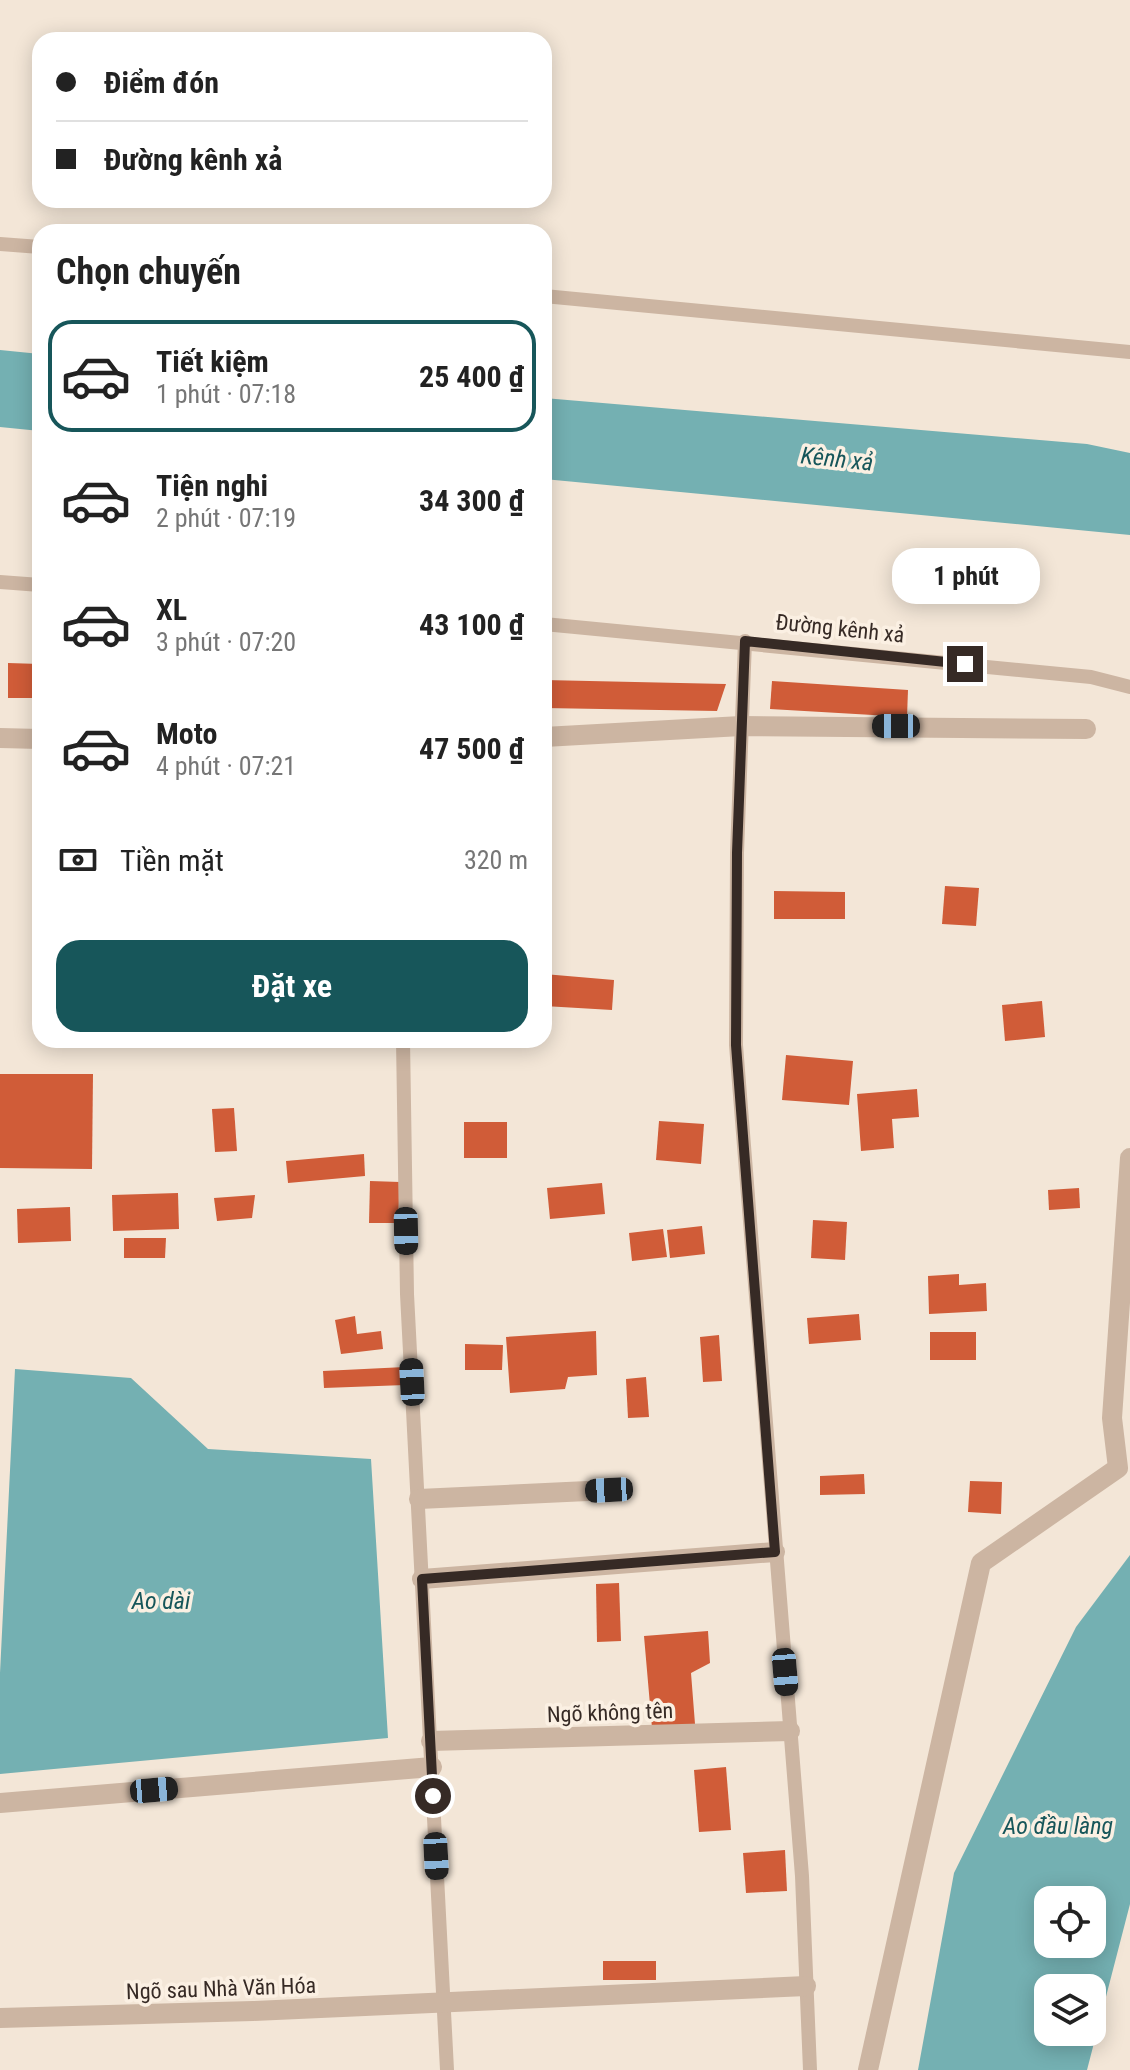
<!DOCTYPE html>
<html lang="vi">
<meta charset="utf-8">
<style>
:root{--surface:#fff;--page:#f6f6f6;--text:#222;--muted:#767676;--line:#e0e0e0;--accent:#17565a}
body{margin:0;font-family:"Roboto Condensed",sans-serif;background:var(--page);color:var(--text);height:100vh;display:flex;flex-direction:column;font-size:30px;white-space:nowrap}
*{box-sizing:border-box;margin:0}
p{font-size:26px;color:var(--muted)}
.icon{flex:none;width:44px;height:44px;fill:none;stroke:currentColor;stroke-width:2;stroke-linecap:round;stroke-linejoin:round}
.map{position:relative;flex:1;overflow:hidden}
.panel{position:absolute;left:32px;top:224px;width:520px;height:824px;display:flex;flex-direction:column;background:var(--surface);border-radius:24px;box-shadow:0 4px 20px #0003}
.panel>*{flex:none}
.top-card{position:absolute;left:32px;top:32px;width:520px;height:176px;border-radius:24px;box-shadow:0 4px 20px #0003;display:grid;align-content:center;height:176px;padding:0 24px;background:var(--surface)}
.buttons{position:absolute;left:1034px;top:1886px;display:grid;gap:16px}
.buttons a{display:grid;place-items:center;width:72px;height:72px;border-radius:16px;background:var(--surface);box-shadow:0 4px 20px #0003;font-size:40px}
.end{position:absolute;width:36px;height:36px;margin:-18px;border:10px solid #362a25;background:#fff;box-shadow:0 0 0 4px #fff}
.from{border-radius:50%}
.bubble{position:absolute;height:56px;border-radius:24px;background:var(--surface);box-shadow:0 4px 20px #0003;font-size:26px;font-weight:700;line-height:56px;text-align:center}
.car{position:absolute;width:24px;height:48px;margin:-24px -12px;border-radius:10px;box-shadow:0 0 6px 2px #0007;background:linear-gradient(#222 24%,#8ab4d8 0 40%,#222 0 76%,#8ab4d8 0 86%,#222 0)}
.top-card b{display:flex;align-items:center;gap:28px;height:76px;font-size:30px}
.top-card b+b{border-top:2px solid var(--line)}
.top-card i{width:20px;height:20px;background:var(--text)}
ul{padding:0;list-style:none}
li{display:flex;align-items:center;gap:24px;height:112px;margin:0 16px 12px;padding:0 8px;border:4px solid transparent;border-radius:24px}
li div{flex:1}
li b{display:block;font-size:30px}
li em{font-style:normal;font-weight:700}
li.selected{border-color:var(--accent)}
li>.icon{width:72px;height:72px;stroke-width:1.5}
h2{padding:0 24px;font-size:36px;line-height:96px}
.pay{display:flex;align-items:center;gap:20px;height:88px;padding:0 24px;font-size:30px}
.pay p{margin-inline-start:auto}
.button{display:flex;gap:16px;margin-top:auto;padding:16px 24px}
.button a{flex:1;height:92px;border-radius:24px;background:var(--accent);color:#fff;font-size:32px;font-weight:700;line-height:92px;text-align:center}
.map>svg:first-child{display:block}
.water{fill:#74b0b2;fill-rule:evenodd}
.building{fill:#d05c38}
.lines{fill:none;stroke-linecap:round;stroke-linejoin:round}
.lane{stroke:#ccb5a2;stroke-width:14}
.street{stroke:#ccb5a2;stroke-width:20}
.route{stroke:#362a25;stroke-width:10}
.labels{text-anchor:middle;stroke-width:7;stroke-linejoin:round;paint-order:stroke}
.street-label{font-size:22px;fill:#362a25;stroke:#fbf0e3}
.water-label{font-size:24px;font-style:italic;fill:#17565a;stroke:#fbf0e3}
</style>
<div class="map">
<svg width="1130" height="2070" viewBox="0 0 1130 2070">
<rect width="100%" height="100%" fill="#f3e6d7"/>
<g class="water">
<path d="M0,350L40,354V431L0,427Z"/>
<path d="M544,398L1087,444L1130,453V535L544,479Z"/>
<path d="M15,1369L131,1378L208,1449L371,1459L388,1738L0,1774V1673Z"/>
<path d="M1130,1555V1904L1087,2070H918L954,1873L1076,1627ZM1048,1900H1092V1944H1048ZM1048,1988H1092V2032H1048Z"/>
</g>
<g class="building">
<path d="M8,663L40,664V698H8Z"/>
<path d="M544,680L726,684L717,711L544,708Z"/>
<path d="M772,681L908,690L907,717L770,709Z"/>
<path d="M945,886L979,888L976,926L942,924Z"/>
<path d="M774,891L845,892V919H774Z"/>
<path d="M544,974L614,980L612,1010L544,1006Z"/>
<path d="M1042,1001L1045,1037L1005,1041L1002,1005Z"/>
<path d="M786,1055L853,1061L849,1105L782,1100Z"/>
<path d="M0,1074H93L92,1169L0,1168Z"/>
<path d="M917,1089L919,1117L892,1119L894,1148L861,1151L857,1094Z"/>
<path d="M234,1108L237,1151L215,1152L212,1109Z"/>
<path d="M659,1121L704,1124L701,1164L656,1160Z"/>
<rect x="464" y="1122" width="43" height="36"/>
<path d="M364,1154L365,1176L288,1183L286,1161Z"/>
<path d="M370,1181L400,1182L398,1223H369Z"/>
<path d="M602,1183L605,1214L550,1219L547,1188Z"/>
<path d="M1079,1188L1080,1208L1049,1210L1048,1190Z"/>
<path d="M178,1193L179,1229L113,1231L112,1195Z"/>
<path d="M255,1195L252,1218L217,1221L214,1198Z"/>
<path d="M70,1207L71,1241L18,1243L17,1209Z"/>
<path d="M813,1220L847,1222L845,1260L811,1258Z"/>
<path d="M702,1226L705,1254L670,1258L667,1230Z"/>
<path d="M663,1229L667,1257L632,1261L629,1233Z"/>
<path d="M124,1238H166L165,1258H124Z"/>
<path d="M959,1274V1285L986,1283L987,1311L929,1314L928,1276Z"/>
<path d="M859,1314L861,1340L809,1344L807,1318Z"/>
<path d="M355,1316L357,1334L381,1331L383,1349L341,1354L335,1320Z"/>
<path d="M596,1331L597,1375L568,1377L565,1389L510,1393L506,1337Z"/>
<rect x="930" y="1332" width="46" height="28"/>
<path d="M719,1335L722,1381L703,1382L700,1337Z"/>
<path d="M465,1344L503,1345L502,1370H465Z"/>
<path d="M405,1367V1385L324,1388L323,1371Z"/>
<path d="M646,1377L649,1417L628,1418L626,1379Z"/>
<path d="M864,1474L865,1494L820,1495V1476Z"/>
<path d="M970,1481L1002,1482L1001,1514L968,1512Z"/>
<path d="M619,1583L621,1641L597,1642L596,1584Z"/>
<path d="M708,1631L710,1663L691,1673L695,1724L652,1728L644,1636Z"/>
<path d="M726,1767L731,1830L699,1832L694,1770Z"/>
<path d="M785,1850L787,1891L746,1893L743,1853Z"/>
<rect x="603" y="1961" width="53" height="19"/>
</g>
<g class="lines">
<g class="lane">
<path d="M0,244L40,247"/>
<path d="M544,296L1130,352"/>
<path d="M0,582L40,585"/>
<path d="M544,624L1091,677L1130,687"/>
<path d="M745,641L737,853L736,1045L802,1876L810,2070"/>
<path d="M403,1040L407,1294L447,2070"/>
</g>
<g class="street">
<path d="M544,737L741,726L1086,729"/>
<path d="M0,738L40,739"/>
<path d="M419,1499L609,1490"/>
<path d="M422,1579L775,1552"/>
<path d="M431,1741L790,1731"/>
<path d="M0,1803L432,1767"/>
<path d="M0,2018L253,2011L806,1986"/>
<path d="M868,2070L981,1563L1118,1468L1112,1418L1130,1158"/>
</g>
</g>
<g class="lines">
<path class="route" d="M433,1796L422,1579L775,1552L736,1045L737,853L745,641L965,664"/>
</g>
<g class="labels">
<g class="street-label">
<text transform="translate(840 628) rotate(6)" y="8">Đường kênh xả</text>
<text transform="translate(610 1712) rotate(-2)" y="8">Ngõ không tên</text>
<text transform="translate(221 1988) rotate(-2)" y="8">Ngõ sau Nhà Văn Hóa</text>
</g>
<g class="water-label">
<text transform="translate(837 459) rotate(6)" y="8">Kênh xả</text>
<text x="161" y="1609">Ao dài</text>
<text x="1058" y="1834">Ao đầu làng</text>
</g>
</g>
</svg>
<div class="buttons">
<a><svg class="icon" aria-label="locate" viewBox="0 0 24 24"><circle cx="12" cy="12" r="6"/><path d="M12 2v4M12 18v4M2 12h4M18 12h4"/></svg></a>
<a><svg class="icon" aria-label="layers" viewBox="0 0 24 24"><path d="M12 4l9 5-9 5-9-5zM3 14l9 5 9-5"/></svg></a>
</div>
<i class="end from" style="left:433px;top:1796px"></i>
<i class="end" style="left:965px;top:664px"></i>
<div class="bubble" style="left:892px;top:548px;width:148px">1 phút</div>
<i class="car" style="left:896px;top:726px;rotate:270deg"></i>
<i class="car" style="left:406px;top:1231px;rotate:179deg"></i>
<i class="car" style="left:412px;top:1382px;rotate:357deg"></i>
<i class="car" style="left:609px;top:1490px;rotate:267deg"></i>
<i class="car" style="left:785px;top:1672px;rotate:175deg"></i>
<i class="car" style="left:154px;top:1790px;rotate:85deg"></i>
<i class="car" style="left:436px;top:1856px;rotate:177deg"></i>
<div class="top-card">
<b><i class="from"></i>Điểm đón</b>
<b><i></i>Đường kênh xả</b>
</div>
<section class="panel">
<h2>Chọn chuyến</h2>
<ul>
<li class="selected"><svg class="icon" aria-label="car" viewBox="0 0 24 24"><path d="M5 17H2v-5l4-1 3-4h7l3 4 3 1v5h-3M9 17h6M6 11h13"/><circle cx="7" cy="17" r="2"/><circle cx="17" cy="17" r="2"/></svg><div><b>Tiết kiệm</b><p>1 phút · 07:18</p></div><em>25 400 ₫</em></li>
<li><svg class="icon" aria-label="car" viewBox="0 0 24 24"><path d="M5 17H2v-5l4-1 3-4h7l3 4 3 1v5h-3M9 17h6M6 11h13"/><circle cx="7" cy="17" r="2"/><circle cx="17" cy="17" r="2"/></svg><div><b>Tiện nghi</b><p>2 phút · 07:19</p></div><em>34 300 ₫</em></li>
<li><svg class="icon" aria-label="car" viewBox="0 0 24 24"><path d="M5 17H2v-5l4-1 3-4h7l3 4 3 1v5h-3M9 17h6M6 11h13"/><circle cx="7" cy="17" r="2"/><circle cx="17" cy="17" r="2"/></svg><div><b>XL</b><p>3 phút · 07:20</p></div><em>43 100 ₫</em></li>
<li><svg class="icon" aria-label="car" viewBox="0 0 24 24"><path d="M5 17H2v-5l4-1 3-4h7l3 4 3 1v5h-3M9 17h6M6 11h13"/><circle cx="7" cy="17" r="2"/><circle cx="17" cy="17" r="2"/></svg><div><b>Moto</b><p>4 phút · 07:21</p></div><em>47 500 ₫</em></li>
</ul>
<div class="pay"><svg class="icon" aria-label="cash" viewBox="0 0 24 24"><path d="M3 7h18v10H3z"/><circle cx="12" cy="12" r="2"/></svg>Tiền mặt<p>320 m</p></div>
<div class="button"><a>Đặt xe</a></div>
</section>
</div>
